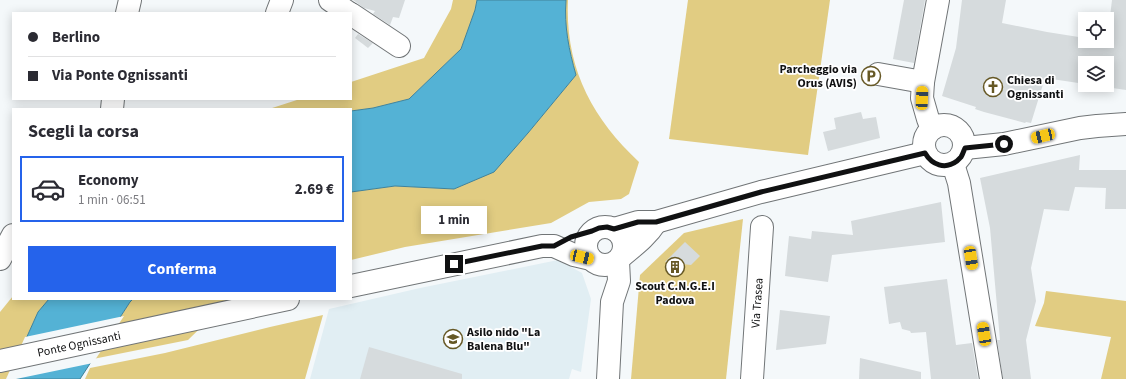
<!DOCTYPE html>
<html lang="it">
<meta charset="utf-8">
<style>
:root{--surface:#fff;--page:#f2f2f3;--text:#2b2b33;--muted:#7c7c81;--line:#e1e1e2;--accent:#2563eb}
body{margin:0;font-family:"Source Sans 3",sans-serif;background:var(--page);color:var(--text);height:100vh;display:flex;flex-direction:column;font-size:15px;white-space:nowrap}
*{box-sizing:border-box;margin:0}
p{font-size:13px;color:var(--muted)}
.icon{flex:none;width:22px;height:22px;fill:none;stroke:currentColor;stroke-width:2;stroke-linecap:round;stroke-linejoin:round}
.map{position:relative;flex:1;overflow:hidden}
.drawer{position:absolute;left:12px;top:108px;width:340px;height:192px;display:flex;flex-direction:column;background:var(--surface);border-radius:0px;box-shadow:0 2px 10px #0003}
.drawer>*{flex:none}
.top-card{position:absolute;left:12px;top:12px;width:340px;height:88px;border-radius:0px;box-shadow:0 2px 10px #0003;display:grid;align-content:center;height:88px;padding:0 16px;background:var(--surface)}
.tools{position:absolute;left:1078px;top:12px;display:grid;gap:8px}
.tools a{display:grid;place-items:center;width:36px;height:36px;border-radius:0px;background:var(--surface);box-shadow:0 2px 10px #0003;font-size:20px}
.end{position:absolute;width:18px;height:18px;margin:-9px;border:5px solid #101112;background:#fff;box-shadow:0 0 0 2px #fff}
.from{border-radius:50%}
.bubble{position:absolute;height:28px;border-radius:0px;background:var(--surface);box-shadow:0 2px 10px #0003;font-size:13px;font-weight:700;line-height:28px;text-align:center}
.car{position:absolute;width:12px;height:24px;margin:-12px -6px;border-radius:5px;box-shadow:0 0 3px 1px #0007;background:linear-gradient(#f5c518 24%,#345 0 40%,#f5c518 0 76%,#345 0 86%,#f5c518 0)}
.top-card b{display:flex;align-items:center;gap:14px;height:38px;font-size:15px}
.top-card b+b{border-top:1px solid var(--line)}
.top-card i{width:10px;height:10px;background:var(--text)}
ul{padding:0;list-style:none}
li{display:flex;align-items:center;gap:12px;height:66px;margin:0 8px 6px;padding:0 8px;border:2px solid transparent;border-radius:0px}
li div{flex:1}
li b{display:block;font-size:15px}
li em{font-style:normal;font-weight:700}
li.current{border-color:var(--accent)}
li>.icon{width:36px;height:36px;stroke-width:1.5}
h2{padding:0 16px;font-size:18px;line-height:48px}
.primary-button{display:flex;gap:8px;margin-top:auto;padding:8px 16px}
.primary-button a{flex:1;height:46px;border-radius:0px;background:var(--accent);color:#fff;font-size:16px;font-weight:700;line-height:46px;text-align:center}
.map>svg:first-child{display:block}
.built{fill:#e1eef3}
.green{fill:#e1cc82}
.water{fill:#54b2d5;stroke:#40829a}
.pier{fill:#f4f8fa}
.building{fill:#d6dbdd}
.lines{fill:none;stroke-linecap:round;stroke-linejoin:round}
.minor-casing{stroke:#717577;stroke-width:24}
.minor{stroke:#fff;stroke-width:22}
.route{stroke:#101112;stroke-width:5}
.labels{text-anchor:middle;stroke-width:3.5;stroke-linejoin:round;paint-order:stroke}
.poi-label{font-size:12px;font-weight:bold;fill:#101112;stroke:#fff;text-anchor:start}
.street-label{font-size:12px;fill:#101112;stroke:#fff}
</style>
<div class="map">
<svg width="1126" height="379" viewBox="0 0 1126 379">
<rect width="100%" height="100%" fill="#f4f8fa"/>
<path class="built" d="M558,260L582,273L591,299L581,372L572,369L569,379H310L329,309L420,288Z"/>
<g class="green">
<path d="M453,0H477L475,10L461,49L409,99L373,108L351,111V109H269L300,99H351V82L424,58L451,9Z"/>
<path d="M566,0H568C565,67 591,117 639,162L629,194L621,199L589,202L551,223L405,247L351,260V192L395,186L454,189L494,171L528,133L576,75C569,50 564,27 566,0Z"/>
<path d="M688,0H830L808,155L669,139Z"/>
<path d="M743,219L726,379H631L640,275L684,233Z"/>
<path d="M1046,291L1126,301V379H1101L1111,337L1035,326L1044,303Z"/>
<path d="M13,296V299H49L38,312L8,379H0V312Z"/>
<path d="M133,299H234L222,307L188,340L93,359L130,302Z"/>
<path d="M323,315L305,379H85L90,368L165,353L270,327Z"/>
</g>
<g class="water">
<path d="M477,0H566C564,27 569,50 576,75L528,133L494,172L454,189L395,186L351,192V111L373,108L409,99L461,49L475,10Z"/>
<path d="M49,299H133L130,302L80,379H8L38,312Z"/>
</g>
<path class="pier" d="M124,316L93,363L16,379H6L25,337Z"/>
<g class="building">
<path d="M353,0H405L399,18L393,17L390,25L373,14L375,11L364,8Z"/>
<path d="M904,0H925L914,63L893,59Z"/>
<path d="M962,0H1006L1002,23L1047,32L1085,38V41L1106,42L1107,41L1112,0H1126V90L1092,85H1107V63H1085V84L1045,78L1031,123L1026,122L1025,123L984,112L975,109L976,107L942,96L956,48Z"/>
<path d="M358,34L373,43L368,48L355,38Z"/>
<path d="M861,112L863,119L876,117L880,138L828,151L823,132L836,129L834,118Z"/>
<path d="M1080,155L1079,170H1126V209H1105L1106,188L1075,187L1069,211L1044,209L1031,268L1036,301L1026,340L1031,379H1003L997,340H1000L990,228L980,178Z"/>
<path d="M941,202L945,242L832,255L828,282L785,276L789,236L811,239L812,231L853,235L851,221Z"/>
<path d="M685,242L700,256L691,265L665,262Z"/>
<path d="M947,279L956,345L972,343L978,379H931L926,332L911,333L910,331L902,329L900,322L889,324L884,287Z"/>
<path d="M780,310L830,316L826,344L776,350Z"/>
<path d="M369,347L462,374V379H360Z"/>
<path d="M860,358L921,372V379H859Z"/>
</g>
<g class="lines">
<g class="minor-casing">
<g id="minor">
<path d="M330,0L349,13"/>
<path d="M127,13L130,0"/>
<path d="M277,13L282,0"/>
<path d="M351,14L399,46"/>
<path d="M878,74L923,82"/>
<path d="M112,109L113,99"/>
<circle cx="944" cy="145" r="20"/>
<path d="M932,129L928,119L922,98L923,82L938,0"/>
<path d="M965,148L1004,144L1080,128L1097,126L1126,124"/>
<path d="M953,164L959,183L991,379"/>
<circle cx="605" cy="246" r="19"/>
<path d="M614,229L638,222H656L761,192L925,153"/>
<path d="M623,255C635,245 647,236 656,222"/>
<path d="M0,259L13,235"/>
<path d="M351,286L542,246H554L574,255L591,259"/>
<path d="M0,361L288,299"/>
<path d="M608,379L612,302L619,281L618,261"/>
<path d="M752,379L762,227"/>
</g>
</g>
<use href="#minor" class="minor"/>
</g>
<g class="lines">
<path class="route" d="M454,264L542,246H554L571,237L592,231L599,228L607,227L614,229L638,222H656L761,192L925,153C932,165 945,170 957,161C958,160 960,158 961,157C963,154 964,150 965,148L1004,144"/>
</g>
<defs>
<g id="parking-ring" transform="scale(1)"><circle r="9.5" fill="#fff" stroke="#665825" stroke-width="1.5"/><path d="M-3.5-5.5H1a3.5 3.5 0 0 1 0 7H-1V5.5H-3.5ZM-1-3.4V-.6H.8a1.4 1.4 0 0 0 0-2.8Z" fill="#665825"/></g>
<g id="church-ring" transform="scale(1)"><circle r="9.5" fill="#fff" stroke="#665825" stroke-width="1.5"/><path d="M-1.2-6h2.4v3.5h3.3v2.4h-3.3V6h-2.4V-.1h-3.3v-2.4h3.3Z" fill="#665825"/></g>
<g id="building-ring" transform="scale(1)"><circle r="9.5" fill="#fff" stroke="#665825" stroke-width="1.5"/><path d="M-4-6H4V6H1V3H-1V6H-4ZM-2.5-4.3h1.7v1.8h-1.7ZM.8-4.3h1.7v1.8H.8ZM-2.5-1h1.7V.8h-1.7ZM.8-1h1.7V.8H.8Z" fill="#665825"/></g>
<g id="school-ring" transform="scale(1)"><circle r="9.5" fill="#fff" stroke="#665825" stroke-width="1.5"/><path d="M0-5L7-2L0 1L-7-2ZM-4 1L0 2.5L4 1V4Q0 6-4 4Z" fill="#665825"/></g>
</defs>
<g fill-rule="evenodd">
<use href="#parking-ring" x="871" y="76"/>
<use href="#church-ring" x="993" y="87"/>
<use href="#building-ring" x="675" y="267"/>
<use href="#school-ring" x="453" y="339"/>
</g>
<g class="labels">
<g class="poi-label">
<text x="857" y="73" text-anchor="end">Parcheggio via<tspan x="857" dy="14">Orus (AVIS)</tspan></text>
<text x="1007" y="84">Chiesa di<tspan x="1007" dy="14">Ognissanti</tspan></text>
<text x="675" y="290" text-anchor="middle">Scout C.N.G.E.I<tspan x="675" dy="14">Padova</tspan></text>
<text x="467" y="336">Asilo nido "La<tspan x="467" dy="14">Balena Blu"</tspan></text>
</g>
<g class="street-label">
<text transform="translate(757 303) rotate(-86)" y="4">Via Trasea</text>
<text transform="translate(79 344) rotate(-12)" y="4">Ponte Ognissanti</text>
</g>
</g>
</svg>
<div class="tools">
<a><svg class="icon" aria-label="locate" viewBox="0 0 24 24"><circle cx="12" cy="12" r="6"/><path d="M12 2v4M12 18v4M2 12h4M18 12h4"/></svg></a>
<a><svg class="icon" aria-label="layers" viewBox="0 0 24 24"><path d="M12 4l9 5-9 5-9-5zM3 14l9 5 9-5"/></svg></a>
</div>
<i class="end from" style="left:1004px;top:144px"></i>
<i class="end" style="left:454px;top:264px"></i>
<div class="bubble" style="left:421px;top:206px;width:66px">1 min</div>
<i class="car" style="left:922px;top:98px;rotate:2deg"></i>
<i class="car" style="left:1043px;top:136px;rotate:257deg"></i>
<i class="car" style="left:582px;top:257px;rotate:103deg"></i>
<i class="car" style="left:971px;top:258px;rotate:171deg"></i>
<i class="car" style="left:984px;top:334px;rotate:351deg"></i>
<div class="top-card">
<b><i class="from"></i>Berlino</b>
<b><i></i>Via Ponte Ognissanti</b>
</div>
<section class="drawer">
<h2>Scegli la corsa</h2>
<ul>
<li class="current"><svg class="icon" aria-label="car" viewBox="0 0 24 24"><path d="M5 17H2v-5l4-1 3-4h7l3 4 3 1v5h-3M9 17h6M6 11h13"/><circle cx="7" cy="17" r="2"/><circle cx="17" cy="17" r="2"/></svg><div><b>Economy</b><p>1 min · 06:51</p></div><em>2.69 €</em></li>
</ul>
<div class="primary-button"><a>Conferma</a></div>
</section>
</div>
